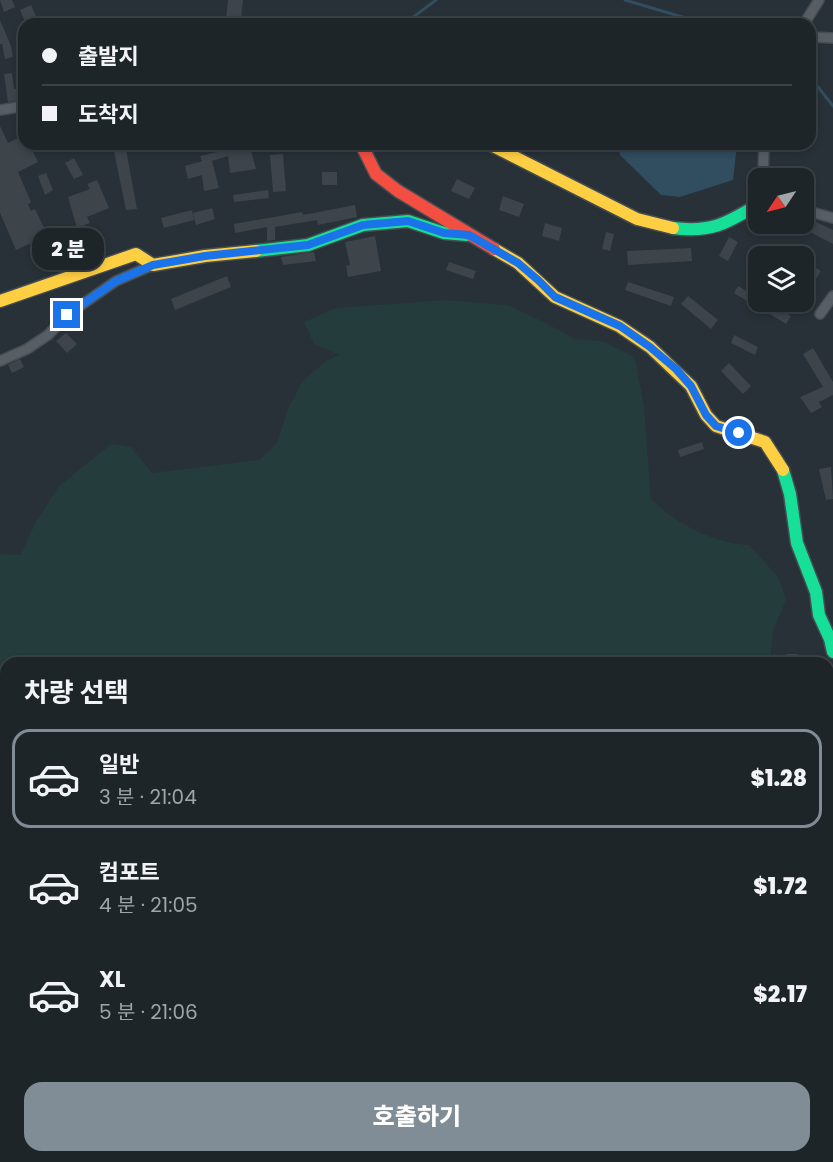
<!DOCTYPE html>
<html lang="ko">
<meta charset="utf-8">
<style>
:root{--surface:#1d2529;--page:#252d31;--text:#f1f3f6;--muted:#a0a5a8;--line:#3b4246;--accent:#818d96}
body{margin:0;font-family:Poppins,"Noto Sans KR",sans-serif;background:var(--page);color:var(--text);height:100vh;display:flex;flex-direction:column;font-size:22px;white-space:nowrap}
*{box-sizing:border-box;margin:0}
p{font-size:20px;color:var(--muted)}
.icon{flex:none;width:33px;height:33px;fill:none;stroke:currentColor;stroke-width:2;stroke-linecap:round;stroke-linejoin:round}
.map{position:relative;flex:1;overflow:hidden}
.drawer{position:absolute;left:0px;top:657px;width:834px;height:506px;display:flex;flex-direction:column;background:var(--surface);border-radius:18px 18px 0 0;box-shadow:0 3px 9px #0003,0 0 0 2px var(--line)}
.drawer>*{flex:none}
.guide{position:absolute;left:18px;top:18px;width:798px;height:132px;border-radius:18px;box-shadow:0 3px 9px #0003,0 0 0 2px var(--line);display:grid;align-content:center;height:132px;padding:0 24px;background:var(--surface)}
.needle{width:39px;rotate:235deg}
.buttons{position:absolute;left:748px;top:168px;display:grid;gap:12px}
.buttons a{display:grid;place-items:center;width:66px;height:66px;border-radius:12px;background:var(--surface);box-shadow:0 3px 9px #0003,0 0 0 2px var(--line);font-size:30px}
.end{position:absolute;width:27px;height:27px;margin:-14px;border:8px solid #1a73e8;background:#fff;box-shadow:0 0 0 3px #fff}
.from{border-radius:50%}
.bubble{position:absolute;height:42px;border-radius:18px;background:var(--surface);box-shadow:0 3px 9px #0003,0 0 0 2px var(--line);font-size:20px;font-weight:800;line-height:42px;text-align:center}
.guide b{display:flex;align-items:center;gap:21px;height:57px;font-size:22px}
.guide b+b{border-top:2px solid var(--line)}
.guide i{width:15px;height:15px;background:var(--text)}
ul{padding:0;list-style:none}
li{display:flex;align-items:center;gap:18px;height:99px;margin:0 12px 9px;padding:0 12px;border:3px solid transparent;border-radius:18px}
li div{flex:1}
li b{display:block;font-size:22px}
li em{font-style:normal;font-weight:800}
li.active{border-color:var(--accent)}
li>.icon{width:54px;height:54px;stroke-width:1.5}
h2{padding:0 24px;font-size:27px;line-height:72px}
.button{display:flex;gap:12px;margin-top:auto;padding:12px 24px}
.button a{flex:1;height:69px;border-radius:18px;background:var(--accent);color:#fff;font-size:24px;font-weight:800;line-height:69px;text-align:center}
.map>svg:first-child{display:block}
.green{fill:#243c3b}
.water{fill:#314d60}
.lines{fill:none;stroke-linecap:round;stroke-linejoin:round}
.stream{stroke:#314d60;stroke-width:3}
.building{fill:#3d454a}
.lane-casing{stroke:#464d52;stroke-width:8}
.street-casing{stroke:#464d52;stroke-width:12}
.fast-casing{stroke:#464d52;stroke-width:15}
.slow-casing{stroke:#464d52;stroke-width:15}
.jam-casing{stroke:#464d52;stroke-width:15}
.lane{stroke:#585f64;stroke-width:4.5}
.street{stroke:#585f64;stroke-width:9}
.fast{stroke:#16e098;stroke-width:12}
.slow{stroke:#ffcf43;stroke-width:12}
.jam{stroke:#f24e42;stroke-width:12}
.route{stroke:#1a73e8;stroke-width:8}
</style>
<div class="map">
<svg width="833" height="1162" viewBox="0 0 833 1162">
<rect width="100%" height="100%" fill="#273137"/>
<g class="green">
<path d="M446,300L508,305L542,321L575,339L602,341L635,357L644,407L651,499C676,524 714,543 749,545L779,578L786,600L773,631L770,663H6V908H0V554L20,555L37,520L59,486L111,444L131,447L152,473L259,460L277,443L289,406L303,381L326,361L339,355L314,344L304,322L336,308Z"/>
<path d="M239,1157L241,1162H110V1157Z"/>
<path d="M669,1157L670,1162H260L257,1157Z"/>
</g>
<path class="water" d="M618,144H737L733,180L680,197L661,195L620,155Z"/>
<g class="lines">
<g class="stream">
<path d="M625,0L706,24"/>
<path d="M404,24L436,0"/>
<path d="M810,77L833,106"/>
</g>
</g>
<g class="building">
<path d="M0,0H12L15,7L4,12Z"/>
<path d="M228,0H243L241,20L226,19Z"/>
<path d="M31,5L39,24H26L20,10Z"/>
<path d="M0,20L11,46L13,57L5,59L2,44H0Z"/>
<path d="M12,73L14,89H24V99L8,102L4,74Z"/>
<path d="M0,126L8,143L24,135V144H29L38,162L18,172L31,202L28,204L31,211L35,209L49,238L40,243L38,240L16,250L0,213Z"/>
<path d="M230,144H249L256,169L230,173L228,156L212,161L219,188L204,191L202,175L188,179L185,166L202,161L200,156L217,152L216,148Z"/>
<path d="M126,149L137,209L126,210L114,151Z"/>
<path d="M283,154L286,191L273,192L270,155Z"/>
<path d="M74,158L83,175L74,179L65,163Z"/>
<rect x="322" y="172" width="15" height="13"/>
<path d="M46,173L53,190L45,195L38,176Z"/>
<path d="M457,179L475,188L469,199L451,191Z"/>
<path d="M97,180L109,208L87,217L90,223L77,228L68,197L90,189L87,184Z"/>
<path d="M268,190L269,198L234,202L233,195Z"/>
<path d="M503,196L524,204L519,217L499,210Z"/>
<path d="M355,205L357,217L318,225L317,220L275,227V240L267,241V227L235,233L234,224L302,212L303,215Z"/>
<path d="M212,208L215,219L196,225L193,213Z"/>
<path d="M192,210L194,220L164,228L161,218Z"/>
<path d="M810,219L833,230V244L795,224H807Z"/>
<path d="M545,223L562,228L559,241L542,236Z"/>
<path d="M766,224H789L785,232Z"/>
<path d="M606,232L614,234L610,251L602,249Z"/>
<path d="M375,236L381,271L348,277L346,266L350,265L345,242Z"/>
<path d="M729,237L738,242L728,261L719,256Z"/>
<path d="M691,248L692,261L628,265L627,251Z"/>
<path d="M314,252L316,261L283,265L281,257Z"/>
<path d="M804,261L821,271L804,297Z"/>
<path d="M449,262L476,271L473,279L446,270Z"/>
<path d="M227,276L231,287L175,310L171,299Z"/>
<path d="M628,282L674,297L671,306L625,290Z"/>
<path d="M738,286L759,299L760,302L757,307L734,293Z"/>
<path d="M688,296L718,320L711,329L681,304Z"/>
<path d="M768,302L791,316L786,324L763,310Z"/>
<path d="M66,333L77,344L67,353L56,341Z"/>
<path d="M734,335L758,347L755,355L731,343Z"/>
<path d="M813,348L833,382V395L819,402L822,407L811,413L800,397L823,387L803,354Z"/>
<path d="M20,359L24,367L12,373L8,365Z"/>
<path d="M729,363L751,386L743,394L721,371Z"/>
<path d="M702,442L704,449L680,457L678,450Z"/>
<path d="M831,467L833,499L826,500L819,469Z"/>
<rect x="786" y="654" width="12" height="9"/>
</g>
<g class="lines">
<g class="lane-casing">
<g id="lane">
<path d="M828,1151L833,1149"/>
<path d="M782,1156L792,1159L803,1156"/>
</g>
</g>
<g class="street-casing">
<g id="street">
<path d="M804,24L819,0"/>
<path d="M810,37L833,38"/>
<path d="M0,110L24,106"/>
<path d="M763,178L764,144"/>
<path d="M804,210L833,218"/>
<path d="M820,314L833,296"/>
<path d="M0,361L27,349L48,335L67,315L116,281L153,265"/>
<path d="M828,908H833"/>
<path d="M0,1005L6,1004"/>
<path d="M85,1156L88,1162"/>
</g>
</g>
<g class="fast-casing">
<g id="fast">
<path d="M673,228C712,233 727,223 759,204"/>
<path d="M256,251L308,245L363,225L408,221L444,233L467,235"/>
<path d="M783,470L790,494L797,543L816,592L819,615L830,639L833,652"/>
</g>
</g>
<g class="slow-casing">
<g id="slow">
<path d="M489,144L637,219L673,228"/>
<path d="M494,249L518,263L555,297L619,326L650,347L691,386L706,415L716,426L765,442L783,470"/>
<path d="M0,301L136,254L153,265L205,256L256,251"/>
</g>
</g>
<g class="jam-casing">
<path id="jam" d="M361,144L376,174L398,191L494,249"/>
</g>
<use href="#lane" class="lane"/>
<use href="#street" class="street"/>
<use href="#fast" class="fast"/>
<use href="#slow" class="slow"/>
<use href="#jam" class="jam"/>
</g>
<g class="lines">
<path class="route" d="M67,315L116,281L153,265L205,256L308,245L363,225L408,221L444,233L469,235L518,263L538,280L555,297L620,326L650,347L676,369L691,386L706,415L716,426L739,433"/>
</g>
</svg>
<div class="buttons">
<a><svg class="needle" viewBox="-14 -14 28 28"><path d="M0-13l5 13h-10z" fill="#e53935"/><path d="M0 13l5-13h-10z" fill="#a0a5a8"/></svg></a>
<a><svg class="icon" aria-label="layers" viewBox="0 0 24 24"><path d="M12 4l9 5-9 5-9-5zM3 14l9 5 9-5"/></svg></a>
</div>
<i class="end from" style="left:739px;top:433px"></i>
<i class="end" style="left:67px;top:315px"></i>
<div class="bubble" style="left:32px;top:228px;width:72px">2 분</div>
<div class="guide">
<b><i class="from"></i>출발지</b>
<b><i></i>도착지</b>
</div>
<section class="drawer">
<h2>차량 선택</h2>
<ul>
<li class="active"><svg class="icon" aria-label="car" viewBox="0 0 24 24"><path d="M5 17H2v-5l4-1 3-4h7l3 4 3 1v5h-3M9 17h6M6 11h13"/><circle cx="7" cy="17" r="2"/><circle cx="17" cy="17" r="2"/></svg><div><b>일반</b><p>3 분 · 21:04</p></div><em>$1.28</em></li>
<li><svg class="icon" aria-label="car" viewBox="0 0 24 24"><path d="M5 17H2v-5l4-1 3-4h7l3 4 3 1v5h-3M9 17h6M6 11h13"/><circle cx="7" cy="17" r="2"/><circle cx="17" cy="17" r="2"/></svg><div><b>컴포트</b><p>4 분 · 21:05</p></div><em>$1.72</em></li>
<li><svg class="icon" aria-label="car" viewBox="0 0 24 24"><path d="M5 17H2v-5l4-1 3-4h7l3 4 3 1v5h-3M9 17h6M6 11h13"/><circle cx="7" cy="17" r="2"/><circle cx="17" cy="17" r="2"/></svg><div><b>XL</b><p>5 분 · 21:06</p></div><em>$2.17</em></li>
</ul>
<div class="button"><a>호출하기</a></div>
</section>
</div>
